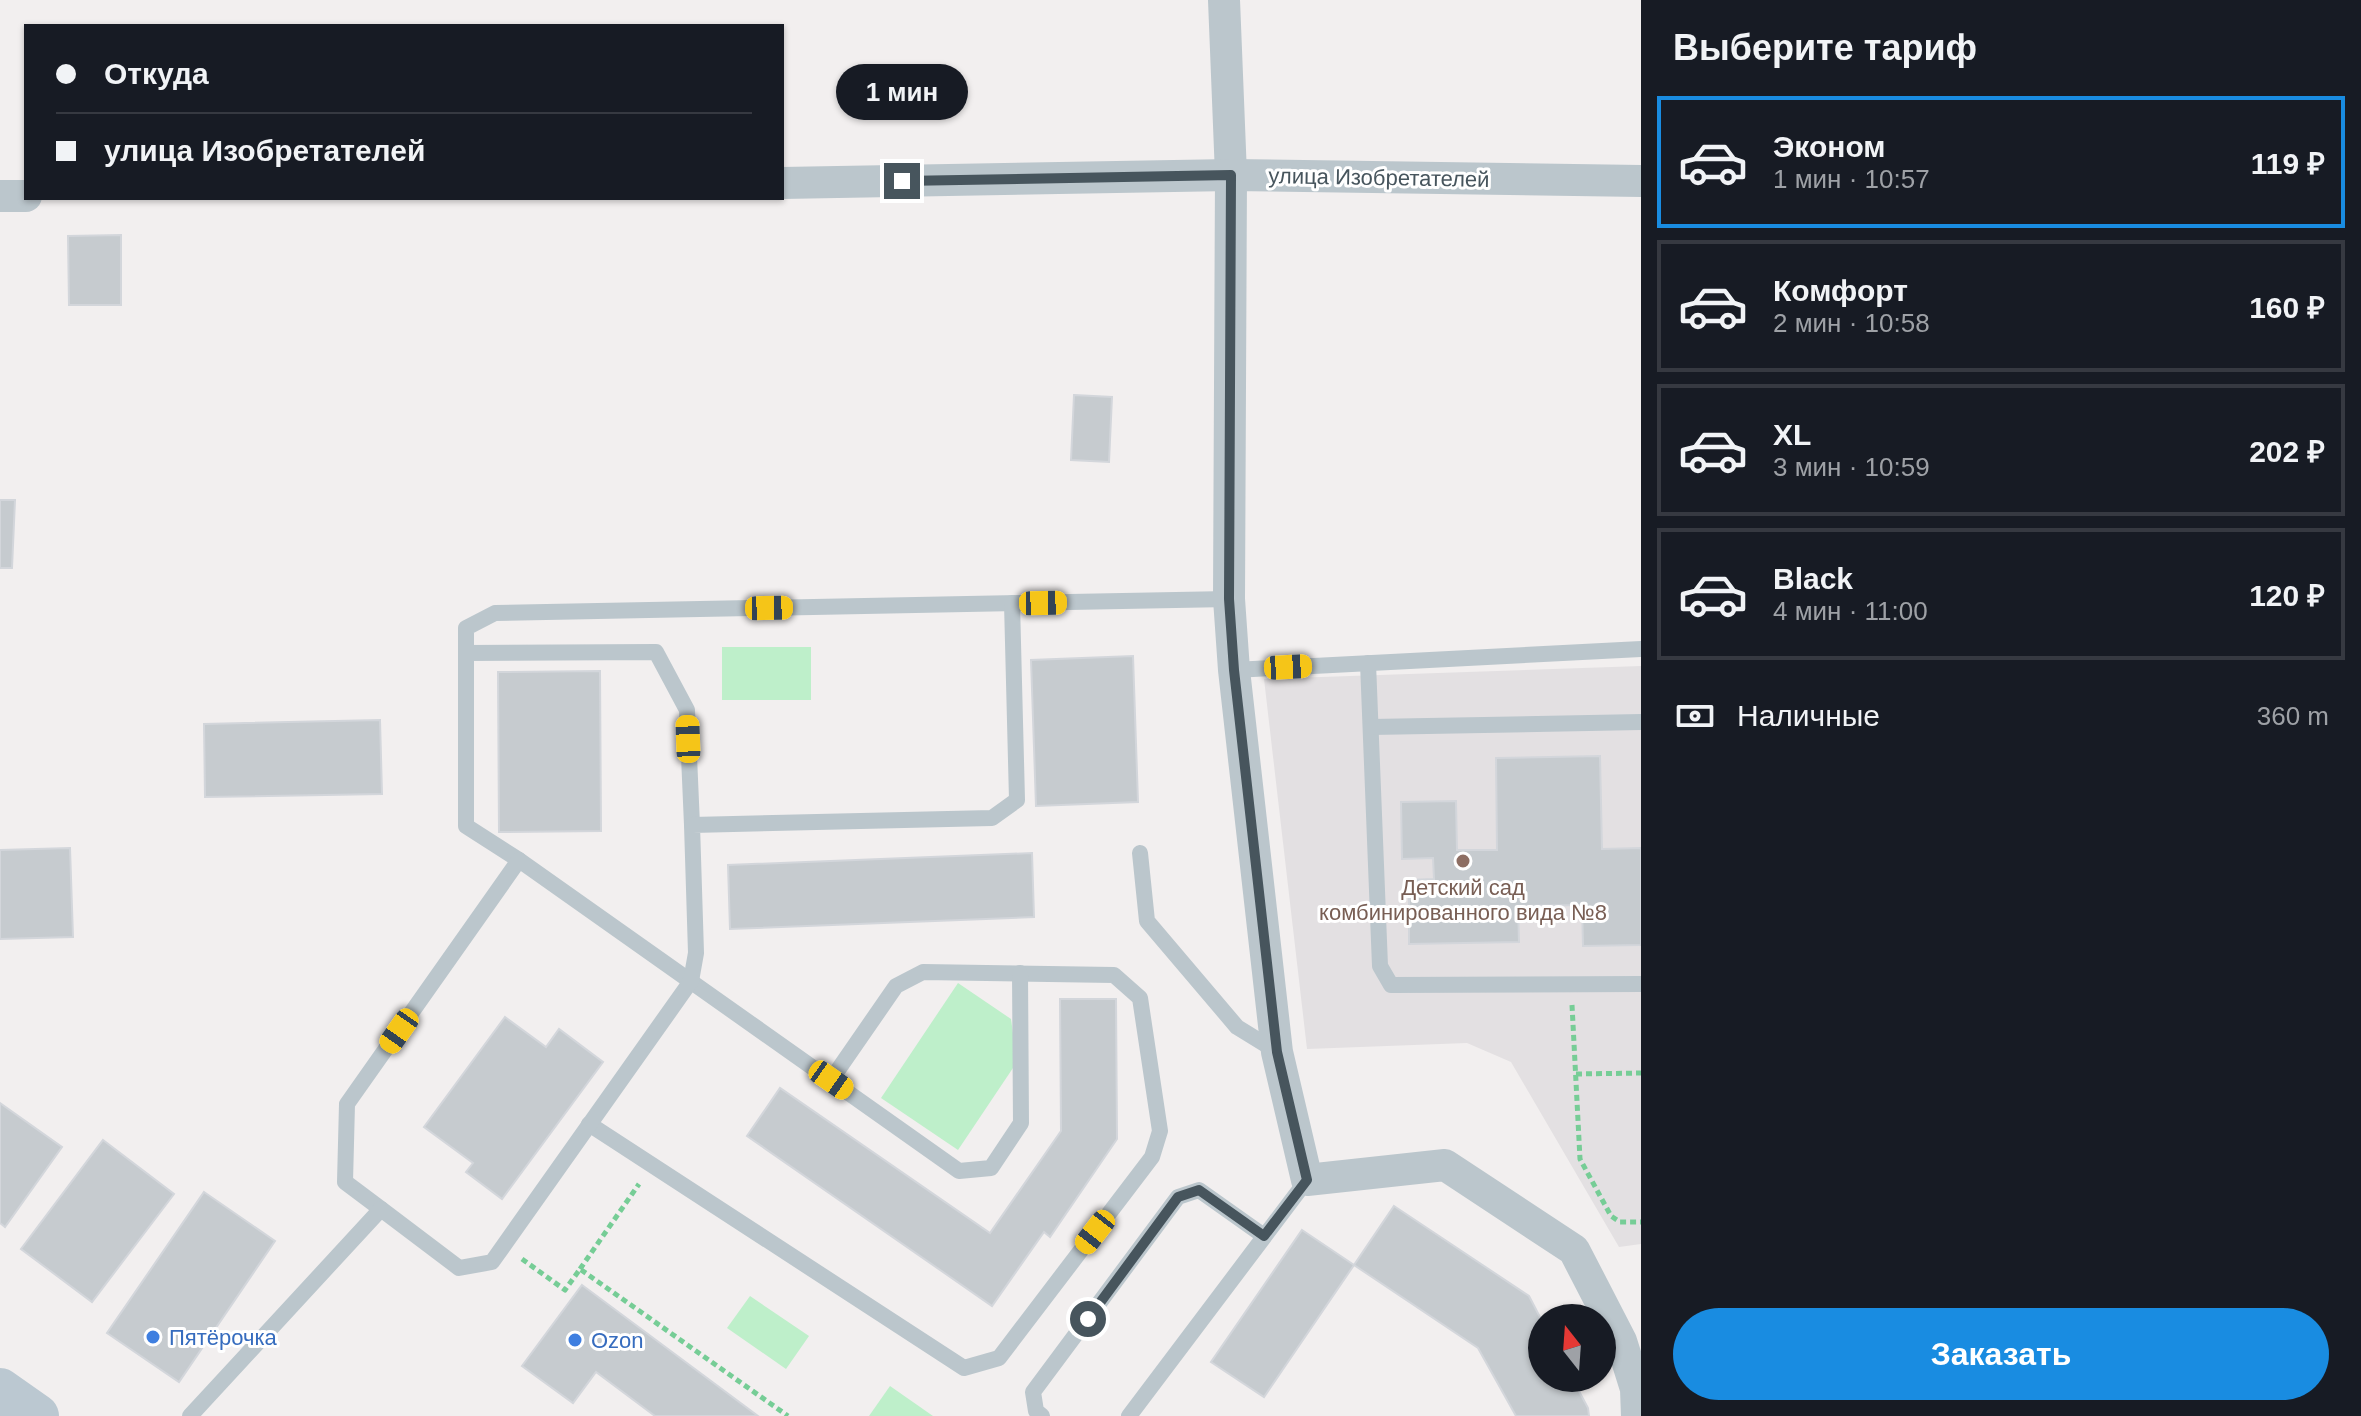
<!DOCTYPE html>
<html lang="ru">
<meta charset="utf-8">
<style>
:root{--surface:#171b24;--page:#20242c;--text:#f1f3f6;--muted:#9ea1a6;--line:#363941;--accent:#198ce1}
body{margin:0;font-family:Helvetica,sans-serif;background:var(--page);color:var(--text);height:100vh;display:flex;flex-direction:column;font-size:30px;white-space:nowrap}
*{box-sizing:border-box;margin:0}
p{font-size:26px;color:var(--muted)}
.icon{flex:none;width:44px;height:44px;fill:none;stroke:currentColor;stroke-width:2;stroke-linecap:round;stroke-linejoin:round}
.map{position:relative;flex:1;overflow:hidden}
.side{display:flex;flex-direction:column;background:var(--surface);width:720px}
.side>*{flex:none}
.hud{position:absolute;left:24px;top:24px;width:760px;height:176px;border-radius:0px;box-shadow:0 2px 6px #0004;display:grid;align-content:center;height:176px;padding:0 32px;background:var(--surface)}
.needle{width:52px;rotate:343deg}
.buttons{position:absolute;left:1528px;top:1304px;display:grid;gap:16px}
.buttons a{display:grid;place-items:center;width:88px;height:88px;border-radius:50%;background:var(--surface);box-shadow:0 2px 6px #0004;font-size:40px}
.end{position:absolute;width:36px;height:36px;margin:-18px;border:10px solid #47555d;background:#fff;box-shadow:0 0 0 4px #fff}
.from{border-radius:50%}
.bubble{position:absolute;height:56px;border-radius:28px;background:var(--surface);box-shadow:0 2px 6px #0004;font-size:26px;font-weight:800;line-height:56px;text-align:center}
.car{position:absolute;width:24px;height:48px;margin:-24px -12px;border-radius:10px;box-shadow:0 0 6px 2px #0007;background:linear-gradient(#f5c518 24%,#345 0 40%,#f5c518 0 76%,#345 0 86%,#f5c518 0)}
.hud b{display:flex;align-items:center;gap:28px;height:76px;font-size:30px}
.hud b+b{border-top:2px solid var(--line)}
.hud i{width:20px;height:20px;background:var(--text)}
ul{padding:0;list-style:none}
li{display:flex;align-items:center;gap:24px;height:132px;margin:0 16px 12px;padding:0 16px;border:4px solid var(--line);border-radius:0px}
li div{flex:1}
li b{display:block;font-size:30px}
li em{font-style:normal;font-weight:800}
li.active{border-color:var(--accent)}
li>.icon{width:72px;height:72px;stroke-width:1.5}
h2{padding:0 32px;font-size:36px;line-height:96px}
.pay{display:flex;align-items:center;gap:20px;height:88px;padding:0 32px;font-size:30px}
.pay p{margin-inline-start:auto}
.action{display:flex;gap:16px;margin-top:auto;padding:16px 32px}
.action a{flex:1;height:92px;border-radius:48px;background:var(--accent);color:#fff;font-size:32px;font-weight:800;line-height:92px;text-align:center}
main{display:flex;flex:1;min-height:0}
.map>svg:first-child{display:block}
.education{fill:#e3e0e2}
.green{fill:#beefca}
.building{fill:#c6cbcf;stroke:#d3d6db;stroke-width:2}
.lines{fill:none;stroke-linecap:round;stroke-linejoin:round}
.path{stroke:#76cd96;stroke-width:5;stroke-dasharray:6 4;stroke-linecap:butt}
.service{stroke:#bbc6cc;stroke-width:16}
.minor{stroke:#bbc6cc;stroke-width:32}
.secondary{stroke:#bbc8d1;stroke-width:44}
.route{stroke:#47555d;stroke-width:10}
.education-dot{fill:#8d6e63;stroke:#fff;stroke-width:3}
.shop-dot{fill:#3f7fe0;stroke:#fff;stroke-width:3}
.labels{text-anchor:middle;stroke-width:6;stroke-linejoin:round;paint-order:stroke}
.street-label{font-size:22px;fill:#47555d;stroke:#fff}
.education-label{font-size:22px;fill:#785e54;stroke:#fff}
.shop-label{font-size:22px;fill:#366cbe;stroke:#fff;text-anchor:start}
</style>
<main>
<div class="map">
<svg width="1641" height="1416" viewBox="0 0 1641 1416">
<rect width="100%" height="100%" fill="#f2efef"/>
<path class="education" d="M1641,666V1244L1619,1247L1511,1062L1467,1043L1307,1049L1264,679Z"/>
<g class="green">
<rect x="722" y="647" width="89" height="53"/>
<path d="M958,983L1011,1019L1017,1062L958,1150L881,1098Z"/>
<path d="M750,1296L809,1336L786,1369L727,1328Z"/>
<path d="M890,1386L933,1416H869Z"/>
</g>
<g class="building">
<path d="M121,235V305H69L68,236Z"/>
<path d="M1074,395L1112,397L1109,462L1071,460Z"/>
<path d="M0,500H15L12,568H0Z"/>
<path d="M1133,656L1138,802L1036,806L1031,660Z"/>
<path d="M600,671L601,831L499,832L498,672Z"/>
<path d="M380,720L382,794L205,797L204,724Z"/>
<path d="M1600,756L1602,849L1641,848V945L1583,946L1582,905L1518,906L1519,942L1409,944V880L1434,879L1433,858L1402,859L1401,802L1456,801L1457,850H1497L1496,758Z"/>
<path d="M70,848L73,937L0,939V850Z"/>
<path d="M1032,853L1034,917L730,929L728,865Z"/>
<path d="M1060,999H1116L1117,1139L1050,1237L1044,1232L992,1306L747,1136L780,1088L990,1233L1061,1131Z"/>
<path d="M505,1017L546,1047L559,1029L603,1062L502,1199L466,1172L473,1163L424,1127Z"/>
<path d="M0,1103L62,1147L5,1227L0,1223Z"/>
<path d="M103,1140L174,1194L92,1302L21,1249Z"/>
<path d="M204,1192L275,1241L179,1382L107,1333Z"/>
<path d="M1394,1206L1529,1296L1542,1321V1378H1572L1588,1408L1589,1416H1516L1478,1348L1354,1265Z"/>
<path d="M1302,1230L1354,1265L1264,1397L1211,1362Z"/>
<path d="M582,1285L758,1416H655L596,1372L573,1403L522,1366Z"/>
</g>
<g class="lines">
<g class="path">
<path d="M1572,1005L1580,1159L1611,1216L1620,1222H1641"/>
<path d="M1576,1074L1641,1073"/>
<path d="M522,1259L565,1290L580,1269L788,1416"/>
<path d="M580,1269L639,1184"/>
</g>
<g class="service">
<path d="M466,653L656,652L687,710L692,825"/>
<path d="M1368,663L1380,966L1391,985L1641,984"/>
<path d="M1234,670L1641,649"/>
<path d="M1371,727L1641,722"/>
<path d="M1140,853L1147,921L1237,1027L1276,1051"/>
<path d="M519,860L466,826V628L495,613L1229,599"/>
<path d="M589,1124L964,1368L999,1358L1152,1157L1160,1131L1140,998L1114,975L923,972L896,986L831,1080"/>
<path d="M381,1209L345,1182L347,1104L519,860L959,1171L991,1168L1021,1123L1020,973"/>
<path d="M190,1416L381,1209L459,1268L492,1262L691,981L696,953L692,825L992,818L1017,800L1012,603"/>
<path d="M1042,1416L1036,1411L1033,1392L1178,1197L1199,1190L1264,1236"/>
<path d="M1129,1416L1307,1180"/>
</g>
<g class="minor">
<path d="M1224,0L1231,175L1229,599L1234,670L1277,1052L1307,1180L1445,1165L1574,1250L1621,1341L1636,1389L1637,1416"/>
<path d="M782,183L1231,175L1641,181"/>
<path d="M0,196H26"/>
</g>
<path class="secondary" d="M0,1390L37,1416"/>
</g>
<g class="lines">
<path class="route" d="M902,181L1231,175L1229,599L1234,670L1277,1052L1307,1180L1264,1236L1199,1190L1178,1197L1088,1319"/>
</g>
<circle class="education-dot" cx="1463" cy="861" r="8"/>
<g class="shop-dot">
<circle cx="153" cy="1337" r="8"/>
<circle cx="575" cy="1340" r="8"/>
</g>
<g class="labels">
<g class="street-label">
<text transform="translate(1379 177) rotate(1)" y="8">улица Изобретателей</text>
</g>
<g class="education-label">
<text x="1463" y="895">Детский сад<tspan x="1463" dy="25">комбинированного вида №8</tspan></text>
</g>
<g class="shop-label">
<text x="169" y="1345">Пятёрочка</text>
<text x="591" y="1348">Ozon</text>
</g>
</g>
</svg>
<div class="buttons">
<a><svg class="needle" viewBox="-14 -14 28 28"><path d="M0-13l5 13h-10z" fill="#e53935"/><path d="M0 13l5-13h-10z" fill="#9ea1a6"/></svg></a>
</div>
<i class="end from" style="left:1088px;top:1319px"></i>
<i class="end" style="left:902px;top:181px"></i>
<div class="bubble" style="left:836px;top:64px;width:132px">1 мин</div>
<i class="car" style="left:1043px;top:603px;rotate:89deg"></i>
<i class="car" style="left:769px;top:608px;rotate:89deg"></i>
<i class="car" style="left:1288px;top:667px;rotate:87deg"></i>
<i class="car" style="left:688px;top:739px;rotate:358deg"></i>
<i class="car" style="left:399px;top:1031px;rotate:215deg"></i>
<i class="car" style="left:831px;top:1080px;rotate:125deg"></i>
<i class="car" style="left:1095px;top:1232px;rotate:218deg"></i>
<div class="hud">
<b><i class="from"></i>Откуда</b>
<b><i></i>улица Изобретателей</b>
</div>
</div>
<section class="side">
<h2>Выберите тариф</h2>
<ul>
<li class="active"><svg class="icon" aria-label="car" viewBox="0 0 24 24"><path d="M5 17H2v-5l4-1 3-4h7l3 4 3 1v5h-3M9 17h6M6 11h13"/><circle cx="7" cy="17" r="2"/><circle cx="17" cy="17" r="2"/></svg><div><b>Эконом</b><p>1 мин · 10:57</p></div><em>119 ₽</em></li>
<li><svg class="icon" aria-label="car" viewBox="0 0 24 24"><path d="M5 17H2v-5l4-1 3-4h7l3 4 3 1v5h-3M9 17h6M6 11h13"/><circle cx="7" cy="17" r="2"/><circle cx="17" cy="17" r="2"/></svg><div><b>Комфорт</b><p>2 мин · 10:58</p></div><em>160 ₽</em></li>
<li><svg class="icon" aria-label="car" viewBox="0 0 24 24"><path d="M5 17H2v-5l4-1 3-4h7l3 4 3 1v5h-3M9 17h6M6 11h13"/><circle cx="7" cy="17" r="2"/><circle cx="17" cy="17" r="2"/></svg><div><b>XL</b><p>3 мин · 10:59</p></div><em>202 ₽</em></li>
<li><svg class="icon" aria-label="car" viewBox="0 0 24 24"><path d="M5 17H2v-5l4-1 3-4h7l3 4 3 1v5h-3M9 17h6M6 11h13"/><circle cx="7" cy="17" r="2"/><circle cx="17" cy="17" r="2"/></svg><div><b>Black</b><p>4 мин · 11:00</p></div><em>120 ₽</em></li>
</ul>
<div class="pay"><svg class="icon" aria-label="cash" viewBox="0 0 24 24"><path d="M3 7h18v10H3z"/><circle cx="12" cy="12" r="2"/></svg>Наличные<p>360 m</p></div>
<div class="action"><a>Заказать</a></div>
</section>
</main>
